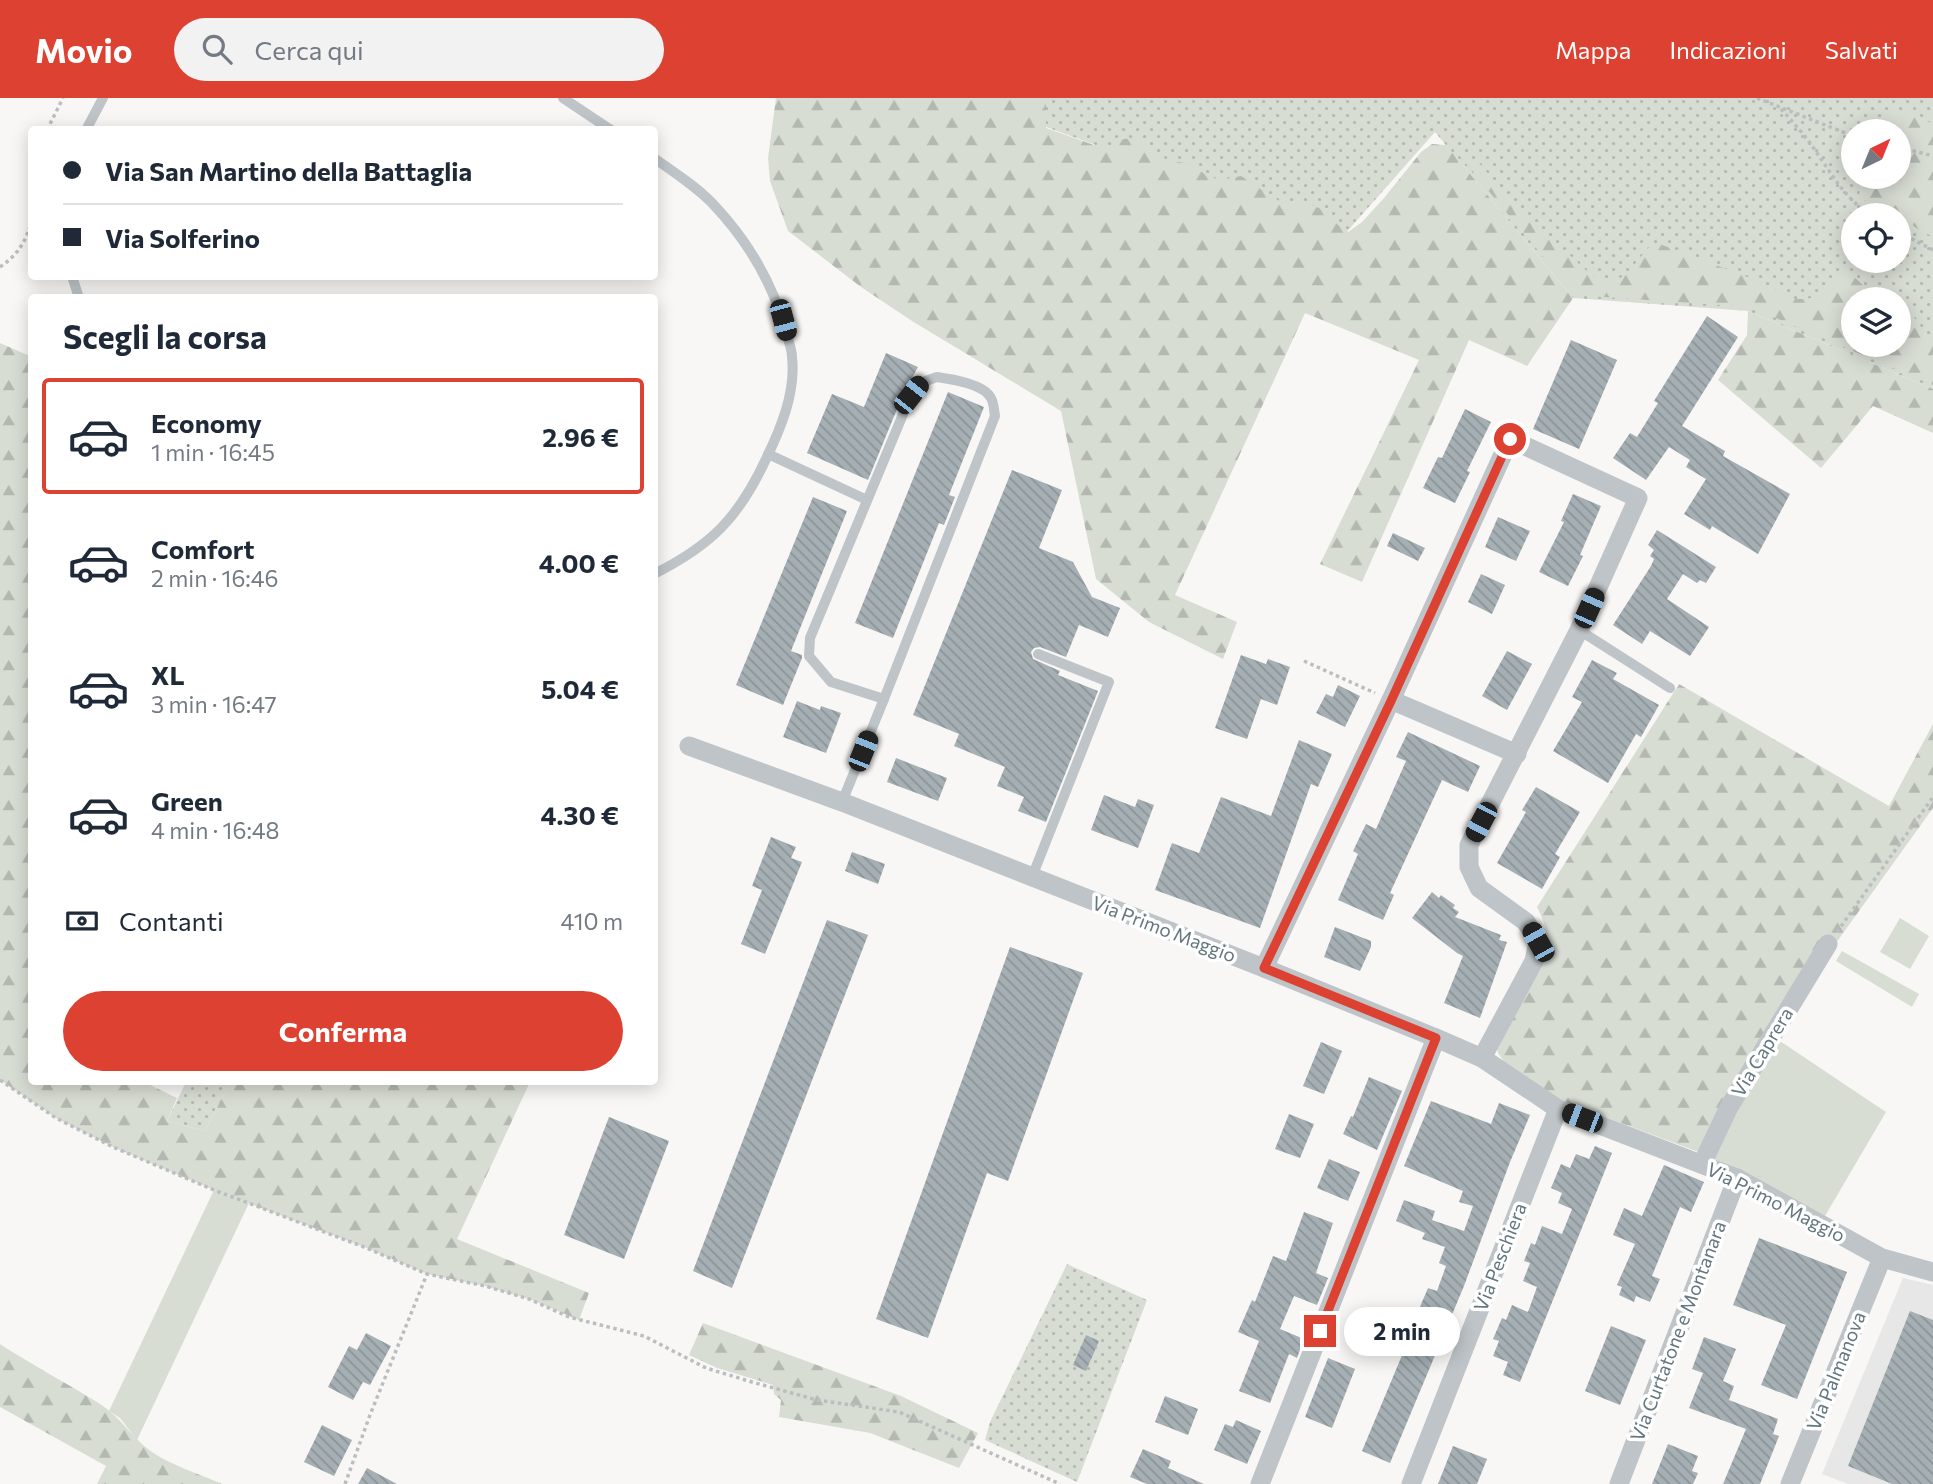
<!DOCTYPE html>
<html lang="it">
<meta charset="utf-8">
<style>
:root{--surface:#fff;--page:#f2f2f3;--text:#1f2937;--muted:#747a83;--line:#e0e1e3;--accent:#dc4131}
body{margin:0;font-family:Commissioner,sans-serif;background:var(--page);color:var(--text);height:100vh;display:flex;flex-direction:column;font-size:26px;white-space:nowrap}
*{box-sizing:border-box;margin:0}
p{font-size:23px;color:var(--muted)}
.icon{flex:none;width:38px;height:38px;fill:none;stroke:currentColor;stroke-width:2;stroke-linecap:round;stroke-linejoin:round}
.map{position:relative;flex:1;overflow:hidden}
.details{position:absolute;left:28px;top:196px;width:630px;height:791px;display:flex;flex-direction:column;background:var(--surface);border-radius:7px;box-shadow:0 4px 18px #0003}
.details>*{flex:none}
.banner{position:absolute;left:28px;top:28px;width:630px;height:154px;border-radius:7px;box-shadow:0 4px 18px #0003;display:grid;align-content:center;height:154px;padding:0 35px;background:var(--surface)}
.needle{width:46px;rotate:43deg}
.controls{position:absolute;left:1841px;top:21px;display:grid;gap:14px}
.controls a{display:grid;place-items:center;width:70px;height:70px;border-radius:50%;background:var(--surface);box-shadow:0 4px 18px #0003;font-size:35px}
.end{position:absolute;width:32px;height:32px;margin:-16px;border:9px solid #dc4131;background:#fff;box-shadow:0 0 0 4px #fff}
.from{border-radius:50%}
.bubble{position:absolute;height:49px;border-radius:24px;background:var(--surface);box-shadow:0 4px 18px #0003;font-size:23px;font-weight:700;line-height:49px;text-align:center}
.car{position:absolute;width:21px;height:42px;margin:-21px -10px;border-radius:9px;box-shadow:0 0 5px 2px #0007;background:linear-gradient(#222 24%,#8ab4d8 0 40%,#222 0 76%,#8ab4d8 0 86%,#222 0)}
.banner b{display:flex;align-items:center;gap:24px;height:66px;font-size:26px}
.banner b+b{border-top:2px solid var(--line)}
.banner i{width:18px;height:18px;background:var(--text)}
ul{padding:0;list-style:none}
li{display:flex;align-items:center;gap:21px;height:116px;margin:0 14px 10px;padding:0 21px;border:4px solid transparent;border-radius:7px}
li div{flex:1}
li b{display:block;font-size:26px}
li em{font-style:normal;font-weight:700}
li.selected{border-color:var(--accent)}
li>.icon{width:63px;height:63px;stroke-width:1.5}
h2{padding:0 35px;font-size:32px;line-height:84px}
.pay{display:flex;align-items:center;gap:18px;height:77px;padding:0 35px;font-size:26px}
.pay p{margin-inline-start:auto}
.cta{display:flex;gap:14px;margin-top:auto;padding:14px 35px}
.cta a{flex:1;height:80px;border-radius:42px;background:var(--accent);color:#fff;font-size:28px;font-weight:700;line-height:80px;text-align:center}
header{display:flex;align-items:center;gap:42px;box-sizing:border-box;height:98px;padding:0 35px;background:var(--accent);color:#fff}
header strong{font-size:33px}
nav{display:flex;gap:38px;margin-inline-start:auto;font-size:24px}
.search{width:490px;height:63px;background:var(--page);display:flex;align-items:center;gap:18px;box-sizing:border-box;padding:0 24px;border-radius:38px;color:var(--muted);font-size:26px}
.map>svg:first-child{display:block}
.built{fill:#e6e7e6}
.grass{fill:url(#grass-dots);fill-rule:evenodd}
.forest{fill:url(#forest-firs)}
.garden{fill:#d8ddd4}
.building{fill:url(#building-back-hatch)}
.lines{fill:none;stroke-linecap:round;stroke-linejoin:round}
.path{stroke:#bbbec0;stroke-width:3.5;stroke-dasharray:3.5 3.5;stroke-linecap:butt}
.lane{stroke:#bec4c7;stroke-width:10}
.street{stroke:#bec4c7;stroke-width:19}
.route{stroke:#dc4131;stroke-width:9}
.labels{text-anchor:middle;stroke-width:7;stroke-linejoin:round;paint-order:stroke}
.street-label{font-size:19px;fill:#64777f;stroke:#fff}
</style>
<header>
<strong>Movio</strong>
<div class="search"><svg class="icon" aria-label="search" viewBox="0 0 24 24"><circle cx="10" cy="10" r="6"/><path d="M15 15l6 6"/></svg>Cerca qui</div>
<nav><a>Mappa</a><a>Indicazioni</a><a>Salvati</a></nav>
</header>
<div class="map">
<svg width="1933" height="1386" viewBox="0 0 1933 1386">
<defs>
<pattern id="grass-dots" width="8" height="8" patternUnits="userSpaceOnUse" patternTransform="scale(1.75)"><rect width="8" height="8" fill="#d8ddd4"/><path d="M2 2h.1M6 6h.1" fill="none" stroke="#b3b8b1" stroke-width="1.8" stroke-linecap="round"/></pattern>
<pattern id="forest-firs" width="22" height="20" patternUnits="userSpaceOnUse" patternTransform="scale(1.75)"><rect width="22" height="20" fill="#d8ddd4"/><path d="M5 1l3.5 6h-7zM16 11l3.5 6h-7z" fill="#b3b8b1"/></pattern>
<pattern id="building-back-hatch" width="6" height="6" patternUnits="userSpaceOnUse" patternTransform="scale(1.75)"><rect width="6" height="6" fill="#a6b0b4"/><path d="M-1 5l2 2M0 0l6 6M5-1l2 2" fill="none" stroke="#8b9498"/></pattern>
</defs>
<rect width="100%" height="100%" fill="#f8f7f5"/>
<path class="built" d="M1903,1180L1933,1187V1386H1848L1822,1376Z"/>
<g class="grass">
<path d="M1046,0H1933V291L1748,213L1573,200L1435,34L1344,137L1046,29ZM1853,33H1899V79H1853ZM1853,117H1899V163H1853ZM1853,201H1899V247H1853Z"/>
<path d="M186,984H230L205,1033L167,1023Z"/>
<path d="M1067,1166L1147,1202L1077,1384L985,1342L990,1324Z"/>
</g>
<g class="forest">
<path d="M776,0H1046V30L1094,47H1111L1124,41L1135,40L1167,62L1191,66L1207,78L1221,82L1241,78L1279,103L1312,107L1328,114L1337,126L1348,134L1362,124L1384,100L1421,54L1432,46L1446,47L1573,200L1527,268L1469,242L1362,484L1320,466L1419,262L1305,215L1175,497L1237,524L1223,561L1149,524L1096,481L1061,313L912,223L861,189L788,133L770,83L768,60Z"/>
<path d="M1894,13L1908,14L1933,26V138C1919,134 1911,125 1899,118C1885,109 1871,111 1859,97L1860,90L1855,79H1899V33H1882L1887,19Z"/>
<path d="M1448,44L1480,66L1513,105L1590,176L1603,182H1616L1626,177L1648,150L1657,145L1758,183L1795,201H1806L1822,197L1835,180L1845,176L1853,178L1864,188L1886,201H1853V247H1899V201H1897L1908,206L1913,218L1933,245V287L1750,209L1575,197Z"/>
<path d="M1748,213L1933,291V335L1873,308L1821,370L1718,282L1747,237Z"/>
<path d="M0,245L32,259V984H144L177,1000L167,1023L205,1033L230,984H530L457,1141L589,1195L579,1222L529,1201L485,1188L427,1176L364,1149L214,1092L113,1049L56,1020L0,982Z"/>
<path d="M1679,586L1889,708L1933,626V710L1803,891L1701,1055L1557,1001L1506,967L1498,955L1496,944C1509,925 1547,867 1547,846C1548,833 1543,821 1537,809Z"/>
<path d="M703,1225L901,1298L978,1335L959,1370L870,1335L779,1319L781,1302L774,1296L773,1287L717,1270L689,1257Z"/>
<path d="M0,1246C32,1267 65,1284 97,1304C120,1318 129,1336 148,1351C167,1366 200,1376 222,1386H97L106,1368L0,1309Z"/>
</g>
<g class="garden">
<path d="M1900,820L1929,838L1910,871L1880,854Z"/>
<path d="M1842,853L1919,896L1912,909L1836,863Z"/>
<path d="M1777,941L1886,1014L1825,1118L1711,1059Z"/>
<path d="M214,1092L249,1105L137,1342L120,1320L109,1313Z"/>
</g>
<g class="building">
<path d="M1707,218L1738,239L1682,328L1725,353L1723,358L1790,396L1758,456L1712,428L1710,432L1684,416L1706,381L1686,369L1690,362L1669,349L1646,382L1613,360L1630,335L1637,339L1658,305L1654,303Z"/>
<path d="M1571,242L1617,262L1579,351L1533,331Z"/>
<path d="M886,255L918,269L904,294L868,382L807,355L832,296L864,309Z"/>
<path d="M948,294L984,309L949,397L955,399L944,427L939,425L893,540L855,525Z"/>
<path d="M1465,311L1491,324L1467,373L1470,374L1455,405L1423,390L1438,359L1442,360Z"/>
<path d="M1012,372L1062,392L1039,450L1073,464L1092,499L1120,510L1108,539L1079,527L1066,559L1040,549L1034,550L1031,554L1033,561L1060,573L1058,577L1098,593L1046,724L1018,713L1024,699L997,688L1005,669L954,648L959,636L913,617Z"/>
<path d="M1573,396L1601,408L1580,457L1583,458L1568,488L1539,474L1564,424L1561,423Z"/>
<path d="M813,399L847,413L791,553L802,557V560L783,607L736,587Z"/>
<path d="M1498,419L1530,433L1516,463L1485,449Z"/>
<path d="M1657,432L1716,469L1706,485L1700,482L1697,485L1683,476L1667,501L1709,529L1690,558L1650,533L1642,546L1613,527L1651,468L1654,461L1650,458L1654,452L1648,447Z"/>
<path d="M1393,435L1425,450L1418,463L1387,448Z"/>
<path d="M1481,476L1505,487L1492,516L1468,504Z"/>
<path d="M1507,553L1532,566L1507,612L1482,598Z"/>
<path d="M1241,557L1266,566L1268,561L1290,569L1277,607L1261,601L1247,641L1215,630Z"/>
<path d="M1592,562L1617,575L1613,581L1659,607L1641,639L1636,636L1608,685L1553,653L1582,604L1572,599Z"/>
<path d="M1338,587L1360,598L1345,629L1316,615L1326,596L1333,599Z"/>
<path d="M797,603L820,612L821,608L841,615L826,655L783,639Z"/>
<path d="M1408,634L1480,668L1468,694L1442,682L1390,795L1394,797L1383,822L1338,802L1358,756L1353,753L1366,726L1376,731L1406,663L1396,659Z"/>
<path d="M1299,642L1332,656L1318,689L1311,686L1260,830L1155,792L1172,745L1199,755L1221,699L1271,718Z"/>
<path d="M896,660L947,680L938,703L887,684Z"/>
<path d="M1536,689L1580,714L1555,756L1560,759L1542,791L1497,765L1526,714L1522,712Z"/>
<path d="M1104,697L1135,709L1138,701L1154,707L1138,750L1091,732Z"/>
<path d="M771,739L796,749L791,760L802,764L765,856L741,846L762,792L752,788Z"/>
<path d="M852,754L885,766L878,786L845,773Z"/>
<path d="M1432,794L1439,800L1441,797L1455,807L1453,810L1459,814L1455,819L1501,837L1499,842L1507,844L1480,920L1444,905L1463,858L1457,855L1412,820Z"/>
<path d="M827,822L868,837L732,1190L693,1173Z"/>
<path d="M1335,829L1371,843V849L1360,873L1324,859Z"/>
<path d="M1010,849L1083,875L1008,1083L987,1075L928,1240L876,1221Z"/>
<path d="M1321,944L1342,953L1324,996L1303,988Z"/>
<path d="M1369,979L1402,993L1377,1052L1343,1036L1351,1018L1353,1019Z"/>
<path d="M1431,1003L1491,1026L1499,1005L1530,1017L1510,1064L1464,1188L1390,1365L1362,1353L1413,1231L1411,1230L1428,1190L1437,1193L1446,1168L1439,1165L1445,1149L1422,1141L1425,1135L1396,1123L1404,1102L1435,1113L1432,1122L1464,1133L1473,1108L1459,1104L1463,1093L1404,1068Z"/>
<path d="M1289,1016L1314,1026L1300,1060L1275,1051Z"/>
<path d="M609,1019L669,1043L624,1161L564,1137Z"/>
<path d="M1595,1048L1612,1055L1520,1284L1503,1277L1508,1264L1493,1258L1499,1243L1493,1241L1502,1220L1506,1222L1512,1207L1528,1214L1537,1189L1523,1183L1530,1165L1524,1163L1531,1145L1535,1147L1542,1128L1562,1136L1572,1111L1558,1105L1562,1095L1551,1090L1561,1066L1570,1070L1576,1056L1589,1061Z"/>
<path d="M1329,1061L1360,1074L1348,1103L1317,1090Z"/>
<path d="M1664,1067L1704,1084L1691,1114L1680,1109L1652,1178L1660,1181L1650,1204L1636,1198L1634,1204L1619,1197L1622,1189L1617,1187L1635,1146L1613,1137L1624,1110L1642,1118Z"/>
<path d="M1304,1114L1333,1125L1316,1175L1328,1180L1317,1207L1294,1198L1280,1231L1304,1241L1297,1260L1289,1256L1270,1305L1239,1293L1259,1243L1238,1234L1252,1202L1255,1204L1273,1158L1286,1163Z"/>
<path d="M1759,1140L1847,1174L1797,1301L1761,1287L1786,1227L1733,1207Z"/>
<path d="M1910,1213L1933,1222V1386H1892L1848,1368Z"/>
<path d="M1611,1228L1646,1242L1620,1307L1585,1293Z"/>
<path d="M366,1235L391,1248L370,1287L363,1284L353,1302L328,1289L349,1248L357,1252Z"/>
<path d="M1086,1237L1099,1243L1086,1273L1073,1267Z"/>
<path d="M1704,1239L1736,1251L1723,1283L1734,1288L1729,1302L1778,1321L1773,1336L1779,1338L1760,1386H1723L1746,1331L1689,1310L1703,1275L1692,1271Z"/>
<path d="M1328,1260L1355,1271L1332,1330L1305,1319Z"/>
<path d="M1165,1298L1198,1311L1188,1337L1155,1324Z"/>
<path d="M1236,1322L1261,1333L1247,1366L1214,1352L1225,1326L1233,1329Z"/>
<path d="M322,1327L352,1342L334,1378L304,1364Z"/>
<path d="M1668,1346L1698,1358L1692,1373L1698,1375L1693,1386H1652Z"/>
<path d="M1453,1348L1487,1361L1477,1386H1438Z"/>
<path d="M1143,1351L1171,1363L1168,1370L1204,1386H1147L1130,1379Z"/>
<path d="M367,1370L397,1386H358Z"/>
</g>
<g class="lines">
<g class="path">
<path d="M1757,0L1853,38"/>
<path d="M1781,11C1791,22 1801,33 1810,45C1829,71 1843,100 1871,117"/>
<path d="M47,32L63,0"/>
<path d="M1899,49L1933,58"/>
<path d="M1899,134L1933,152"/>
<path d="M0,169C19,156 27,142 32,120"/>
<path d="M1304,563L1375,595"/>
<path d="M1837,834L1933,699"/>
<path d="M0,982L56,1020L113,1049L214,1092L364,1149L427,1176L485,1188L529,1201L569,1219L644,1238L706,1270L752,1284L817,1302L899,1314L1060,1386"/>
<path d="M345,1386L370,1317L427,1176"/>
</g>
<g class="lane">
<path d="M563,0L611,32"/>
<path d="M86,32L103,0"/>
<path d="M654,60C674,74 697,89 713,106C748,143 773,185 786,234C788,242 792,251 792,259C796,294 781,330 766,361C739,419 712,447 654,476"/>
<path d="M72,178L79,200"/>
<path d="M937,279C951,281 984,286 991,300C994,305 994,313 995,318L884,601L831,584L809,558L810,540L911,297L920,285Z"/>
<path d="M768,356L867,402"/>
<path d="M1579,532L1670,590"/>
<path d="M842,704L884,601"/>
<path d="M1032,779L1109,584L1038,556"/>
</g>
<g class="street">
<path d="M1391,602L1517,656"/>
<path d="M689,648L842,704L1264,870L1436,940L1482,960L1558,1011L1737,1080L1882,1160L1933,1174"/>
<path d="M1264,870L1391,602L1510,341L1638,400L1579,532L1469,747V769L1479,790L1526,824L1538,844L1534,863L1482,960"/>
<path d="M1702,1066L1729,1009L1828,846"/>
<path d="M1260,1386L1436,940"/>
<path d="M1411,1386L1558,1011"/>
<path d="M1619,1386L1737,1080"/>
<path d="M1790,1386L1882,1160"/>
</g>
</g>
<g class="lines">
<path class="route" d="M1320,1233L1436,940L1264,870L1391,603L1510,341"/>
</g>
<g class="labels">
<g class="street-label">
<text transform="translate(1164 831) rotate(21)" y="7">Via Primo Maggio</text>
<text transform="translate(1762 954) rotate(-59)" y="7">Via Caprera</text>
<text transform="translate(1776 1104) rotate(27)" y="7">Via Primo Maggio</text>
<text transform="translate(1500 1159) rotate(-69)" y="7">Via Peschiera</text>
<text transform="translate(1678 1233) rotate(-69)" y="7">Via Curtatone e Montanara</text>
<text transform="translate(1836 1273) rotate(-68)" y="7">Via Palmanova</text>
</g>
</g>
</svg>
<div class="controls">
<a><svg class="needle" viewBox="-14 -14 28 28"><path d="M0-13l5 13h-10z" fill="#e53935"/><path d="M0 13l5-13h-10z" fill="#747a83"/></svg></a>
<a><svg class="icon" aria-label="locate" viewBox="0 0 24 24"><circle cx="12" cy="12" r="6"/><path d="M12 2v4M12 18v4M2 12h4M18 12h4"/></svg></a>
<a><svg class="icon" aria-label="layers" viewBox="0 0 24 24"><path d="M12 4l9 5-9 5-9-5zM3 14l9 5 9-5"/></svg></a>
</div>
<i class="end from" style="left:1510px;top:341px"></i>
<i class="end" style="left:1320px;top:1233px"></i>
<div class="bubble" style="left:1344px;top:1209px;width:116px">2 min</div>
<i class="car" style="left:783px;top:222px;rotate:165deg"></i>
<i class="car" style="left:911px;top:297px;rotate:38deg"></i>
<i class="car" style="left:1589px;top:510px;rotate:24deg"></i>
<i class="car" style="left:863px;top:653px;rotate:22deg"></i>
<i class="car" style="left:1481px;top:724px;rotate:208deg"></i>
<i class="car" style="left:1538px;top:844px;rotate:331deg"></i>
<i class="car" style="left:1582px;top:1020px;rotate:291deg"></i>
<div class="banner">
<b><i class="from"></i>Via San Martino della Battaglia</b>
<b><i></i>Via Solferino</b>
</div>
<section class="details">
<h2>Scegli la corsa</h2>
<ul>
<li class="selected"><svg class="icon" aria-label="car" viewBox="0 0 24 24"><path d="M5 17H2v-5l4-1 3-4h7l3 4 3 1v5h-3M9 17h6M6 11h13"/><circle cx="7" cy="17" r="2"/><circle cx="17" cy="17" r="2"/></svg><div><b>Economy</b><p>1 min · 16:45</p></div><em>2.96 €</em></li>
<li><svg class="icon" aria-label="car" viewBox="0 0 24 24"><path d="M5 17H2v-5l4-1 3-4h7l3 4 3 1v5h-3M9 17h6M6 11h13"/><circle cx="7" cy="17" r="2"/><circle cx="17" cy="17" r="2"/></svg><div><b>Comfort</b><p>2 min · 16:46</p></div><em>4.00 €</em></li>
<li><svg class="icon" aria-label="car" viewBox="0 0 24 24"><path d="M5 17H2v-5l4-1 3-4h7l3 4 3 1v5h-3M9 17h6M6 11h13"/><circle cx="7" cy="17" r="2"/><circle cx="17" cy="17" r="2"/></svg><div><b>XL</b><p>3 min · 16:47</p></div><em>5.04 €</em></li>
<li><svg class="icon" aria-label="car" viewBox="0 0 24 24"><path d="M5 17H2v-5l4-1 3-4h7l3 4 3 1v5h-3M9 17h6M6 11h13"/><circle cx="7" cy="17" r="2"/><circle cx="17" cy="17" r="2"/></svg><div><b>Green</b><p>4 min · 16:48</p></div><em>4.30 €</em></li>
</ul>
<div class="pay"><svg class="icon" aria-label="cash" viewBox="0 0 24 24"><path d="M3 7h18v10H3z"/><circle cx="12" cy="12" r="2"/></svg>Contanti<p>410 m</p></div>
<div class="cta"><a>Conferma</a></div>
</section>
</div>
